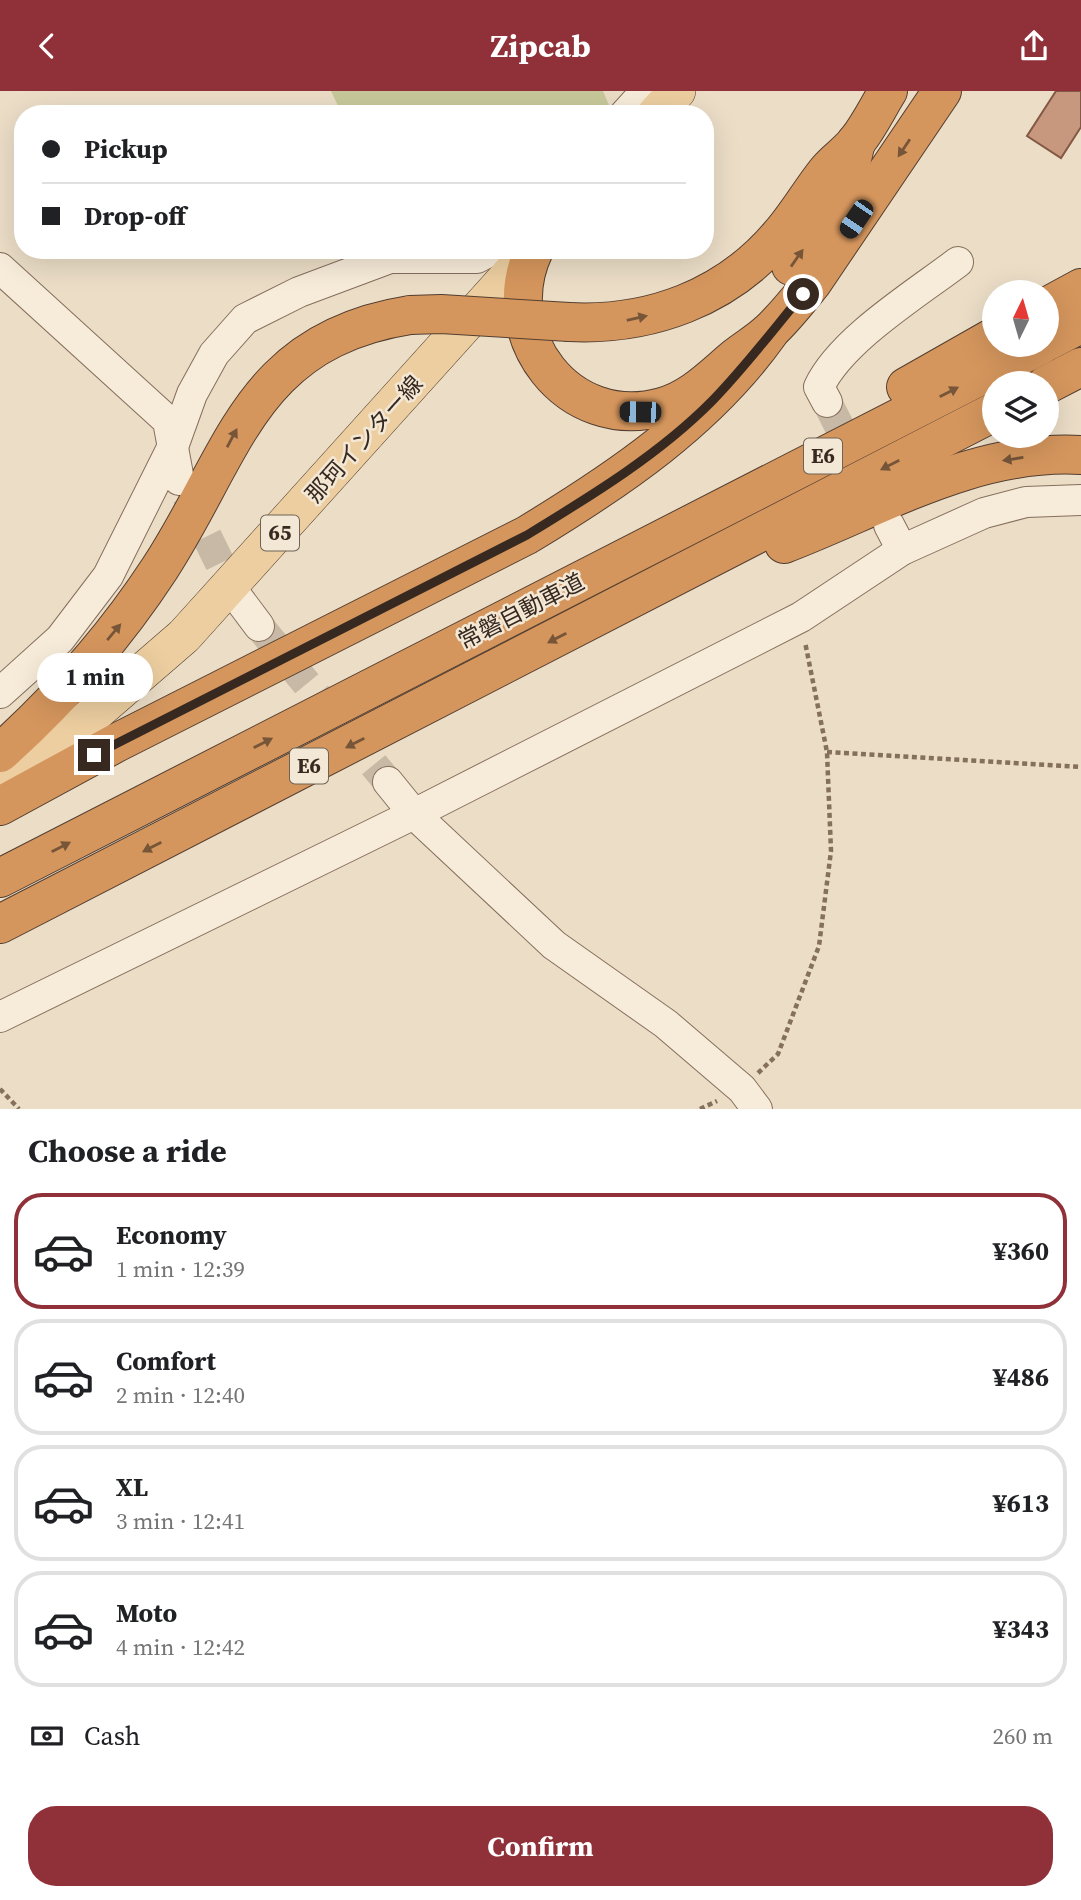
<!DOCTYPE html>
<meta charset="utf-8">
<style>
:root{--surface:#fff;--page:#f2f2f2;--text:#202124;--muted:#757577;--line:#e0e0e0;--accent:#903139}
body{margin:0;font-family:"Source Serif 4","Noto Sans JP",serif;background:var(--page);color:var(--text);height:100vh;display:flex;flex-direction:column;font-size:26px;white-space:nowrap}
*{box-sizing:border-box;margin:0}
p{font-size:23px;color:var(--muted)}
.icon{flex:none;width:38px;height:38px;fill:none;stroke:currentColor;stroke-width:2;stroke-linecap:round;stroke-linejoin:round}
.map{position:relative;height:1018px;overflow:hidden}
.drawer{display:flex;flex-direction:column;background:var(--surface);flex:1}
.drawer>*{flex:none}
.hud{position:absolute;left:14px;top:14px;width:700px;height:154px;border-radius:28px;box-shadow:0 7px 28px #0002;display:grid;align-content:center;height:154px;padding:0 28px;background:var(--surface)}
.needle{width:46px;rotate:5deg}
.tools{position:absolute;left:982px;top:189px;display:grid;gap:14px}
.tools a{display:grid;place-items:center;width:77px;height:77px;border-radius:50%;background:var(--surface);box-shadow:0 7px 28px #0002;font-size:35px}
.end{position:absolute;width:32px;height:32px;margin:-16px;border:9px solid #372920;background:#fff;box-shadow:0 0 0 4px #fff}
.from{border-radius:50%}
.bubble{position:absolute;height:49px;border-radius:24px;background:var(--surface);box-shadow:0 7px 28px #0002;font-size:23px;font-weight:700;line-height:49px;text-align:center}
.car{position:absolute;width:21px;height:42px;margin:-21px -10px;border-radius:9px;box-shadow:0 0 5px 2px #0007;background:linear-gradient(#222 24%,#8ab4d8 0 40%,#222 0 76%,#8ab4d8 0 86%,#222 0)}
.hud b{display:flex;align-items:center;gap:24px;height:66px;font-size:26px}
.hud b+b{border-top:2px solid var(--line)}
.hud i{width:18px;height:18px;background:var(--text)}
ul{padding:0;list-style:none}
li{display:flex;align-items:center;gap:21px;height:116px;margin:0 14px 10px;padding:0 14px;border:4px solid var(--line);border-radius:28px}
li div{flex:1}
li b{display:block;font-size:26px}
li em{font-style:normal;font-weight:700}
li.current{border-color:var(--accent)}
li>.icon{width:63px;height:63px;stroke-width:1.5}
h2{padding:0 28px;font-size:32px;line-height:84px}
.pay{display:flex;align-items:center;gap:18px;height:77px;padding:0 28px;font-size:26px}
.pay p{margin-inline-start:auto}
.action{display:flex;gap:14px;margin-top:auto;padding:14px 28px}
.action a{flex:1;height:80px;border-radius:28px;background:var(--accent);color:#fff;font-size:28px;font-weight:700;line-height:80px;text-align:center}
header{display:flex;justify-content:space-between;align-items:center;height:91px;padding:0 28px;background:var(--accent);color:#fff;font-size:32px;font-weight:700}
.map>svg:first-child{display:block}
.green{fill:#c7c99a}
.building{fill:#c7977e;stroke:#835844;stroke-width:2}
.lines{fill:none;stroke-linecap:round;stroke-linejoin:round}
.minor-tunnel{stroke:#c7b9a5;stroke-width:30;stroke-dasharray:30 15;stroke-linecap:butt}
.minor-casing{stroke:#856f5d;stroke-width:32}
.major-casing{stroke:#533e31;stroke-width:38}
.highway-casing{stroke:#533e31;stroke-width:40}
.path{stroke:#856f5d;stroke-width:4.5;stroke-dasharray:5 3.5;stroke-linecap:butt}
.minor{stroke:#f7ebd9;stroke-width:30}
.major{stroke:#eccea0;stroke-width:37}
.highway{stroke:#d5965d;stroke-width:38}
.highway-bridge-casing{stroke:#533e31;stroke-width:40;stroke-linecap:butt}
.highway-bridge{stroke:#d5965d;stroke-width:38}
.oneway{fill:#765538}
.route{stroke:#372920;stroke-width:9}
.labels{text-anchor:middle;stroke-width:5;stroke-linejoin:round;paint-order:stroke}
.shield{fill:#f3e8d5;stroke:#6f6256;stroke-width:2}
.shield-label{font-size:21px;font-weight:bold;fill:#372920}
.street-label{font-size:23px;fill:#372920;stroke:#f3e8d5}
</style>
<header><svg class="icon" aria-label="back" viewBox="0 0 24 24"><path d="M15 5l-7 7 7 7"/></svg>Zipcab<svg class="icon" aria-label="share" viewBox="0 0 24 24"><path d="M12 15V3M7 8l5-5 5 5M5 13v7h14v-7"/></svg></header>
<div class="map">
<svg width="1081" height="1018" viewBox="0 0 1081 1018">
<rect width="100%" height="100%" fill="#ebddc6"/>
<path class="green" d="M331,0H603L611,19L607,23H342Z"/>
<path class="building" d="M1056,0H1081V36L1061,67L1027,45Z"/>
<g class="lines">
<g class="minor-tunnel">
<path d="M827,311L857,371"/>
<path d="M187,405L235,503"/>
<path d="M259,535L388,691"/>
</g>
<g class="minor-casing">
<g id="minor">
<path d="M625,23L646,0"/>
<path d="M0,177L168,330L179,389"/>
<path d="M827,311L819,296C841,249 916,203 958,171"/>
<path d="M889,434L902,459"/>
<path d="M235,503L259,535"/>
<path d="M0,602L60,548L108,485L174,353L192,303L214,263L245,228L299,201L390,167H477L492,159"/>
<path d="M388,691L414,723L554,854L666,933L742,998L757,1018"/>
<path d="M0,926L414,723L801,526L902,459L984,422L1026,411L1081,409"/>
</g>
</g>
<g class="major-casing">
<g id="major">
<path d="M656,23L677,0"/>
<path d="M0,696L59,653L184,545L532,159"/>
</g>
</g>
<g class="highway-casing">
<g id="highway">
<path d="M534,159C494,244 568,342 662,316C692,308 713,285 736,266C747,257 760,250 770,240C786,225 799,208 812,192L942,0"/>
<path d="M791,175L847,89L856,51"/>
<path d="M1046,216L1081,197"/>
<path d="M569,231C650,235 726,207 779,145C797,125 810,101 827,80C836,69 849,61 857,50C869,35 878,16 888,0"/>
<path d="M1046,251L1081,233"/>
<path d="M1046,294L1081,276"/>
<path d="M906,296L994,246"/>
<path d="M784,453C881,416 974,358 1081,364"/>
<path d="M0,662C61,607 115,546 160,477C235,362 250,249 410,224"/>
<path d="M0,715L116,652L527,444C618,389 707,329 769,242"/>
<path d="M0,787L1041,254"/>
<path d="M0,833L994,321"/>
</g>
</g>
<g class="path">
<path d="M827,661L1081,676"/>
<path d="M758,982L778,963L819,855L831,760L827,661L805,551"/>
<path d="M0,998L19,1018"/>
<path d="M700,1018L717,1010"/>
</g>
<use href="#minor" class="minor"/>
<use href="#major" class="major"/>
<use href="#highway" class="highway"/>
<g class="highway-bridge-casing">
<path id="highway-bridge" d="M410,224L441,223L569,231"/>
</g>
<use href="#highway-bridge" class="highway-bridge"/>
</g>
<defs><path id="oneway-solid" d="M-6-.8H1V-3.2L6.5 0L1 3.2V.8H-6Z" transform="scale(1.75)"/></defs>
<g class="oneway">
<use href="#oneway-solid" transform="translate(904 57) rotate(124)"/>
<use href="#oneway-solid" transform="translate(797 167) rotate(-55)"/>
<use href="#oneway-solid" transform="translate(637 227) rotate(-13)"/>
<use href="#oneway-solid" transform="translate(949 301) rotate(-27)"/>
<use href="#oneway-solid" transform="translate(232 347) rotate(-62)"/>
<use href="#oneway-solid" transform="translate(1013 368) rotate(171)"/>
<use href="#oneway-solid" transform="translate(890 374) rotate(153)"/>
<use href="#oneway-solid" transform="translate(114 541) rotate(-50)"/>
<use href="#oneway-solid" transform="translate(557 547) rotate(153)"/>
<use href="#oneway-solid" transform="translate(263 652) rotate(-27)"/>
<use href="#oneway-solid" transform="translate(355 652) rotate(153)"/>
<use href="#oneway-solid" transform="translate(61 756) rotate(-27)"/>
<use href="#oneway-solid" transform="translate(152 756) rotate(153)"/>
</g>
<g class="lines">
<path class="route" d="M94,664L527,444C591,405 660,363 713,309C745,276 773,239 803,203"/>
</g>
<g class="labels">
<g class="shield">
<rect x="804" y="347.5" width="38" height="35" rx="5"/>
<rect x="261" y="424.5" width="38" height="35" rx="5"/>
<rect x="290" y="657.5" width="38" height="35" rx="5"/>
</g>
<g class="shield-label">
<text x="823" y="372">E6</text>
<text x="280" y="449">65</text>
<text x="309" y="682">E6</text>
</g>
<g class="street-label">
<text transform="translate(364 348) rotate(-48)" y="8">那珂インター線</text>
<text transform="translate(521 520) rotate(-27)" y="8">常磐自動車道</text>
</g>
</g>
</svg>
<div class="tools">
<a><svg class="needle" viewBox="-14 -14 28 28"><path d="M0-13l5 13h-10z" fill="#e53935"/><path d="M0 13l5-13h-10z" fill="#757577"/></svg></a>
<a><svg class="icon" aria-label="layers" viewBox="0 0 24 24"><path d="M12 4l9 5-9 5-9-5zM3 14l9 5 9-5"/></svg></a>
</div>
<i class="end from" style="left:803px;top:203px"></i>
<i class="end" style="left:94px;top:664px"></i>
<div class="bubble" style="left:37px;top:562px;width:116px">1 min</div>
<i class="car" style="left:856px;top:128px;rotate:214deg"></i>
<i class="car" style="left:640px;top:321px;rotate:271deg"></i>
<div class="hud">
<b><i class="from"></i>Pickup</b>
<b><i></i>Drop-off</b>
</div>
</div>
<section class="drawer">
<h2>Choose a ride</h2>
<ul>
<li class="current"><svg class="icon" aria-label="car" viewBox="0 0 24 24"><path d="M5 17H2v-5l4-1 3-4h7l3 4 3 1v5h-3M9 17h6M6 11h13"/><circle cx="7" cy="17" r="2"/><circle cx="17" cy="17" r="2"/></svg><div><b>Economy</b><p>1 min · 12:39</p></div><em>¥360</em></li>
<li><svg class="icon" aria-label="car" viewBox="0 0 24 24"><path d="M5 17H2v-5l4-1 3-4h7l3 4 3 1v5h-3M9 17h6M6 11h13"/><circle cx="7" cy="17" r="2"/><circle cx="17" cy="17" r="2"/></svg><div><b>Comfort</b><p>2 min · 12:40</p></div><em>¥486</em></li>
<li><svg class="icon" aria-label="car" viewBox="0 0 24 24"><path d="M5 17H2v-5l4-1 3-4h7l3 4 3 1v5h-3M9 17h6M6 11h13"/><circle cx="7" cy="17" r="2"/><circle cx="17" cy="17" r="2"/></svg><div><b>XL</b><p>3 min · 12:41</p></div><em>¥613</em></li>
<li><svg class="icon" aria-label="car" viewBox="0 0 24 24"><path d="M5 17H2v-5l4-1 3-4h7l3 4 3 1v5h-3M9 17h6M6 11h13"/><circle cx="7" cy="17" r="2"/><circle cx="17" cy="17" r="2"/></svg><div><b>Moto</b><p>4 min · 12:42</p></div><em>¥343</em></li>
</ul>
<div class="pay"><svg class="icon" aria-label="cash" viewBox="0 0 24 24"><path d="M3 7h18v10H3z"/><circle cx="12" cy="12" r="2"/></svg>Cash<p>260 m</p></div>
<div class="action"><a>Confirm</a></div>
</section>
